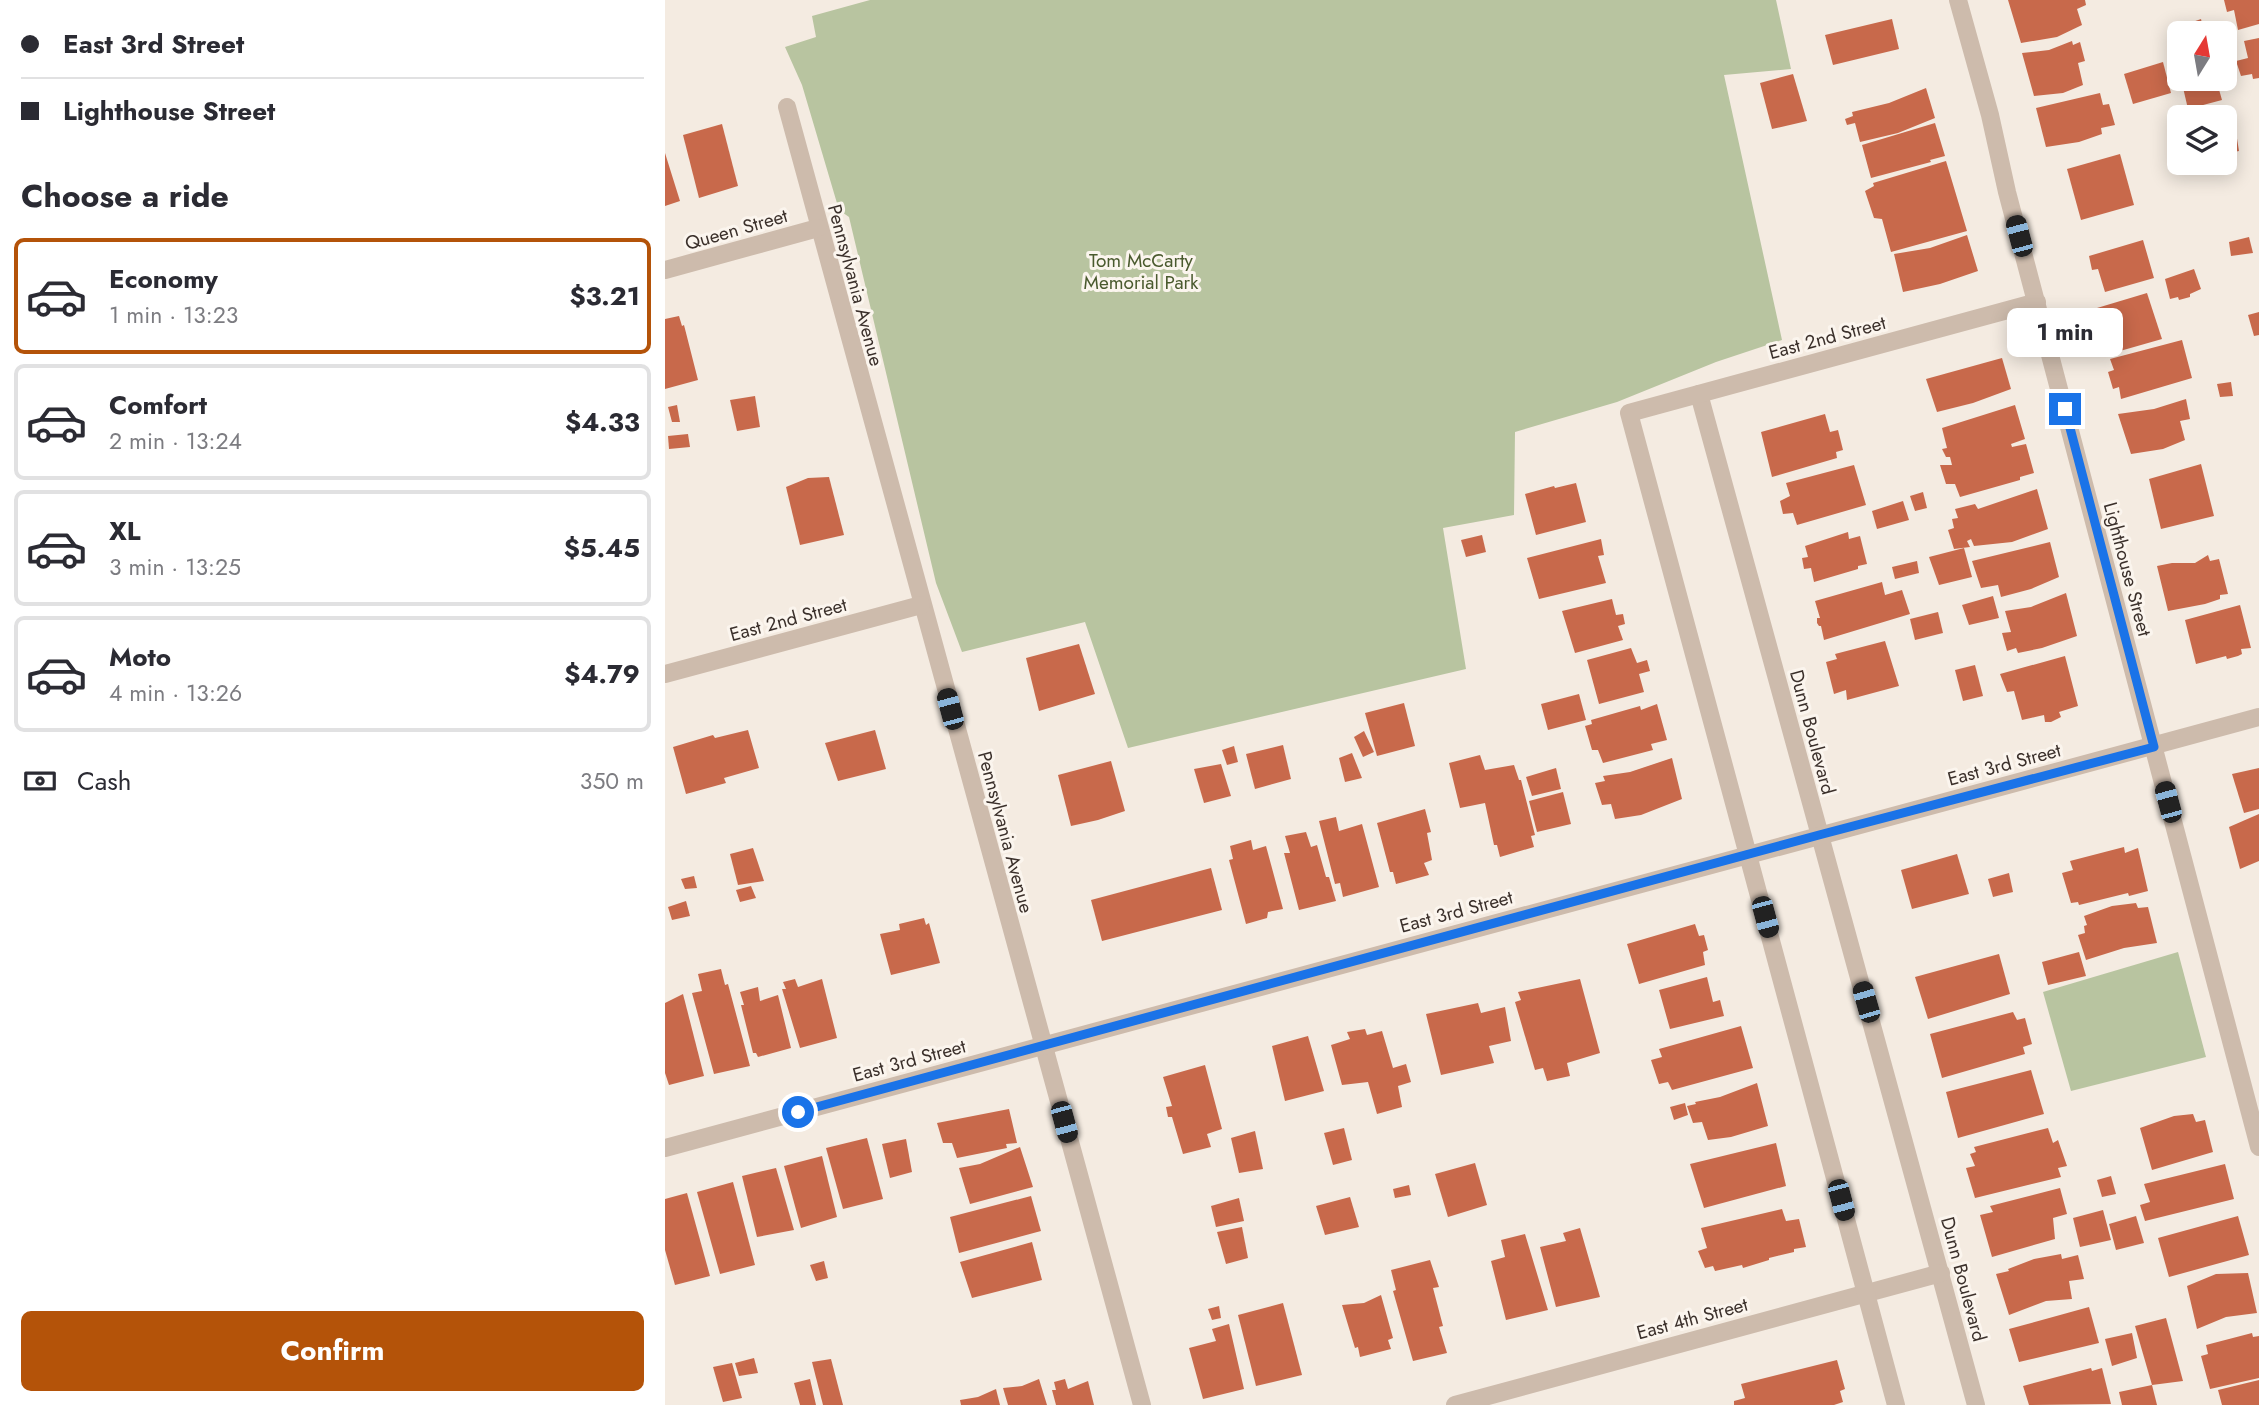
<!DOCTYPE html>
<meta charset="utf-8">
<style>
:root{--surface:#fff;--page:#f2f2f3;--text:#2b2b33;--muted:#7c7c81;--line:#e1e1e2;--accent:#b45309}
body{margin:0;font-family:Jost,sans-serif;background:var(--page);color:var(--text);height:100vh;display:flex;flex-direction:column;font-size:26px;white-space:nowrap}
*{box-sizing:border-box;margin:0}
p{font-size:23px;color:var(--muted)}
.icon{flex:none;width:38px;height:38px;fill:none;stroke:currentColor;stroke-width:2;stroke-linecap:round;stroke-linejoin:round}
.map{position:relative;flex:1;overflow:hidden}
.sheet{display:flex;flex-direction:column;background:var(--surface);width:665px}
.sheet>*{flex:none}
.guide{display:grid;align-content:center;height:154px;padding:0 21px;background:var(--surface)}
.needle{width:46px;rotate:11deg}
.buttons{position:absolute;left:1502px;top:21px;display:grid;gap:14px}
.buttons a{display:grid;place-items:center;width:70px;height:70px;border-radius:10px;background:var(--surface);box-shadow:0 4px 18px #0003;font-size:35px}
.end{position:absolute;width:32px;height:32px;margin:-16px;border:9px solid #1a73e8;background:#fff;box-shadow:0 0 0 4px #fff}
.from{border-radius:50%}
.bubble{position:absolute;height:49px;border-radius:10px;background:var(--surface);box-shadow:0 4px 18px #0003;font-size:23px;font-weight:700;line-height:49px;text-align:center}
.car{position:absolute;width:21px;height:42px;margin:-21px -10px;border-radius:9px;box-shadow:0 0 5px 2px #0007;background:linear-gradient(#222 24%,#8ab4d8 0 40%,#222 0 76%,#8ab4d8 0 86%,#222 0)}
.guide b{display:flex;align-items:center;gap:24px;height:66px;font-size:26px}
.guide b+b{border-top:2px solid var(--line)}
.guide i{width:18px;height:18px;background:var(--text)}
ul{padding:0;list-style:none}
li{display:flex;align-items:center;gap:21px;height:116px;margin:0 14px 10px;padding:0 7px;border:4px solid var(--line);border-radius:10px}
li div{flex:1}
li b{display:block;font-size:26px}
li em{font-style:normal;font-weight:700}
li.selected{border-color:var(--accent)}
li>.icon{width:63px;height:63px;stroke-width:1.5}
h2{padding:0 21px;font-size:32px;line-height:84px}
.pay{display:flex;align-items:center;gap:18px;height:77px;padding:0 21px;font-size:26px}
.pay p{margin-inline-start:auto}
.action{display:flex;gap:14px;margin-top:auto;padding:14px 21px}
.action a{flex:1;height:80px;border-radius:10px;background:var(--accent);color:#fff;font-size:28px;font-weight:700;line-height:80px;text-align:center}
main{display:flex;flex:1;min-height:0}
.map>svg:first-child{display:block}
.green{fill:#b8c4a0}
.building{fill:#c8694b}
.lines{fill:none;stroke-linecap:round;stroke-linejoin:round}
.minor{stroke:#cdbbac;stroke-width:18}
.route{stroke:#1a73e8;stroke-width:9}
.labels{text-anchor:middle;stroke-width:6;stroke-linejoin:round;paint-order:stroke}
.street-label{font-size:19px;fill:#3b302b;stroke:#fbf5ee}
.park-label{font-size:19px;fill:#4a5a2e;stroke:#fbf5ee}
</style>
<main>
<section class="sheet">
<div class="guide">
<b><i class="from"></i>East 3rd Street</b>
<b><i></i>Lighthouse Street</b>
</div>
<h2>Choose a ride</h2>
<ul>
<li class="selected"><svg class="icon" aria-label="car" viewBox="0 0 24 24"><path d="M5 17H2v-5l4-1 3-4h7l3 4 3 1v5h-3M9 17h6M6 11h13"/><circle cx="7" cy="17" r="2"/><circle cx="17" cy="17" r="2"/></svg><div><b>Economy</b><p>1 min · 13:23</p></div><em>$3.21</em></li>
<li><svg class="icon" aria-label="car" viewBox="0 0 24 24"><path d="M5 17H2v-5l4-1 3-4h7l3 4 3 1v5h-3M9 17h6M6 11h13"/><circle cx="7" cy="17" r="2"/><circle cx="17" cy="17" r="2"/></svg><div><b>Comfort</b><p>2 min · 13:24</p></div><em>$4.33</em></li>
<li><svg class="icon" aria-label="car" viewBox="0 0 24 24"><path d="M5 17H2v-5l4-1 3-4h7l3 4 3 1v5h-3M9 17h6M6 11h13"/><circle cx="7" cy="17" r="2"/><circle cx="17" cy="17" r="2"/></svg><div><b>XL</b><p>3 min · 13:25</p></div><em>$5.45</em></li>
<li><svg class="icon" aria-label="car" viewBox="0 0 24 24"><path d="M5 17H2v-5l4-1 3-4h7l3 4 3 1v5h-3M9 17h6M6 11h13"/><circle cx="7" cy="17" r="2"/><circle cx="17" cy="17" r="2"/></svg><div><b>Moto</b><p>4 min · 13:26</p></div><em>$4.79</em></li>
</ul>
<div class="pay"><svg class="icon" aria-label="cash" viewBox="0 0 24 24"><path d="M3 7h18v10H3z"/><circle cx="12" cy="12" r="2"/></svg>Cash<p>350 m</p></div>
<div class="action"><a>Confirm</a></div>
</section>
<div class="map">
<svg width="1594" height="1405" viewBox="0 0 1594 1405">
<rect width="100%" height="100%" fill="#f4ebe1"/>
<g class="green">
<path d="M205,0H1111L1126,69L1059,75L1117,340L1051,362L952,402L850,432L849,515L778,528L801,669L463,748L420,622L297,652L271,583L184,217L174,210L137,85L120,47L151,37L147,16Z"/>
<path d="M1513,952L1541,1057L1406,1091L1378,992Z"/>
</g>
<g class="building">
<path d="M1343,0H1420L1421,5L1412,9L1417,25L1392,37L1356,43Z"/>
<path d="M1559,0H1594V24L1573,30L1569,10L1562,12Z"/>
<path d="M1227,19L1234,49L1168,65L1160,35Z"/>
<path d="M1536,19L1538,28H1540L1542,33H1522L1519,25Z"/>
<path d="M1594,38V78L1588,79L1587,74L1576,76L1571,61L1583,58L1579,41Z"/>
<path d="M1407,41L1408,45L1415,42L1420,61L1413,63L1418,85L1398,93L1369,96L1357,53L1384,50Z"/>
<path d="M1498,62L1506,93L1468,104L1459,74Z"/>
<path d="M1128,74L1142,121L1107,129L1095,83Z"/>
<path d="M1516,79H1551L1557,100L1523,109Z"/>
<path d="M1261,88L1270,118L1233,133L1195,142L1190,123L1182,125L1180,119L1188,116L1187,112L1224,103Z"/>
<path d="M1435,93L1438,105L1444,104L1450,125L1436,128L1437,134L1414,142L1381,147L1371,108Z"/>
<path d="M1270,123L1280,156L1265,160L1266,162L1206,178L1197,145Z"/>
<path d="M57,124L73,186L34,198L18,135Z"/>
<path d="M1570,126L1574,151L1559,154V129Z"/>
<path d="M0,153L15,201L0,206Z"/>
<path d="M1455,154L1469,205L1416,220L1402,169Z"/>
<path d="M1281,161L1302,231L1226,252L1217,219L1209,218L1200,191L1209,186L1208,183Z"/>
<path d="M1302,235L1313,271L1275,284L1238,292L1229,254L1265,248Z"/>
<path d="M1584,237L1588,253L1566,256L1564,242Z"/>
<path d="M1478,240L1489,278L1440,292L1433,269L1427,270L1424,256Z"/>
<path d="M1529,269L1536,289L1525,294V297L1514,300L1513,297L1505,299L1500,279Z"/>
<path d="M1482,293L1497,339L1434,357L1422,311Z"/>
<path d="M1594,312V335L1589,336L1583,315Z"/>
<path d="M14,316L17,326L19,325L33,380L0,389V319Z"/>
<path d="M1517,340L1527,378L1456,399L1454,387L1448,389L1443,372L1449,370L1445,359Z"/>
<path d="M1337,358L1346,389L1308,403L1272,412L1261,379Z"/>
<path d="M1566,382L1568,396L1555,397L1552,384Z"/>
<path d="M90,396L95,427L72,431L65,400Z"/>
<path d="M1521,399L1525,419L1515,421L1520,440L1498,449L1466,454L1453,414L1489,409Z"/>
<path d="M12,405L15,422H7L3,407Z"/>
<path d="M1350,405L1360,439L1346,444L1347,447L1361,444L1369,473L1355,477V480L1295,497L1290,484H1281L1275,465H1287L1285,457H1281L1277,449L1282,448L1277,428Z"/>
<path d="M1160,414L1165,432L1173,430L1178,450L1171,452L1172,458L1107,477L1096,432Z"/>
<path d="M23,434L25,447L4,449L3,436Z"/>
<path d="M1536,464L1549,516L1496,529L1484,479Z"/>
<path d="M1189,465L1201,505L1132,525L1128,513L1118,514L1115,501L1125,496L1121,483Z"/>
<path d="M164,477L179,535L135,545L121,487L143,478Z"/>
<path d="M911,483L921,522L871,535L860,494L889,486L890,488Z"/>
<path d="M1372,489L1383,529L1347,542L1309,546L1306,539L1302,541L1305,547L1289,549L1283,530L1289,528L1287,519L1293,518L1290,509L1310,504L1313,509Z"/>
<path d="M1258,492L1262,508L1250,511L1245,496Z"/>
<path d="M1238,501L1244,520L1212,529L1207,511Z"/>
<path d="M1183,532L1184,539L1195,536L1202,564L1193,566V569L1149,582L1146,568L1139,569L1137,558L1143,557L1140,546Z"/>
<path d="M817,535L821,552L801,557L796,540Z"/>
<path d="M936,539L939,555L933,556L941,583L874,599L862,558Z"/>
<path d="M1385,542L1394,577L1366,589L1336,597L1333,585L1316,588L1307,561Z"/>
<path d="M1299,548L1307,577L1274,585L1264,557Z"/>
<path d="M1543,555L1545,561L1554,559L1563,594L1555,595V599L1540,604L1503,611L1492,566L1507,563H1530Z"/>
<path d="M1252,561L1254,573L1230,579L1227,567Z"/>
<path d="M1217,582L1220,595L1237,590L1245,614L1159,640L1156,626H1154L1152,623V618H1155L1150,601Z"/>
<path d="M1401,593L1412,636L1377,648L1353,653L1351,648L1342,651L1337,633L1346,632L1340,611L1366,607Z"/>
<path d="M1328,596L1334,618L1304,625L1297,605Z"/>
<path d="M947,599L951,615L958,614L960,624L953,626L958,640L910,653L897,611Z"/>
<path d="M1575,605L1586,648L1576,649L1577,654L1573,656L1562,659L1561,656L1531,664L1520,620Z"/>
<path d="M1273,612L1278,633L1250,640L1245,619Z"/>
<path d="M1220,641L1234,686L1182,700L1181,690L1169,694L1161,662L1172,659L1170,654Z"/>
<path d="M414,644L430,694L374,711L361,658Z"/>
<path d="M966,648L972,663L982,660L985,671L974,674L979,692L934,704L922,660Z"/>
<path d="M1400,656L1413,706L1394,712L1396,717L1386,722H1380L1379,715L1357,720L1349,691L1342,692L1335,674Z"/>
<path d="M1310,665L1318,696L1298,701L1290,670Z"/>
<path d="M914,694L921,720L883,730L876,704Z"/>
<path d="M739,703L750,746L712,756L700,713Z"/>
<path d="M992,704L1002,740L986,744L988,750L938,763L933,750H927L920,726L927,724L926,720L975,706L976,710Z"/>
<path d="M83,730L94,768L59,778L61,783L21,794L8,747L48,735L50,738Z"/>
<path d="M210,730L221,769L173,781L160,743Z"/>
<path d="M699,731L709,752L698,757L689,737Z"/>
<path d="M618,745L626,779L590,789L581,754Z"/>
<path d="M569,746L573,762L562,765L557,750Z"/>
<path d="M687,753L697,778L680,782L674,758Z"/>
<path d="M815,755L820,770L849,765L854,780H856L870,835L866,836L869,847L835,857L832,845H829L820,803L795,808L784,763Z"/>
<path d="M1007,758L1017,799L976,815L950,819L946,804L937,805L930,783L940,781L938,776L965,772Z"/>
<path d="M446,761L460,811L433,820L406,826L393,775Z"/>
<path d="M556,764L566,796L539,803L529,769Z"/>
<path d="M891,768L896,789L867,796L861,777Z"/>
<path d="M1594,768V809L1579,813L1567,774Z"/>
<path d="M898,792L906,824L872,832L864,801Z"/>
<path d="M760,809L766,832L762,833L767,860L759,863L764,875L731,884L728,872H725L712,823Z"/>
<path d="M1594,814V861L1575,869L1564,827Z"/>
<path d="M671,817L674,831L697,824L714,887L678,897L675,883L670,884L654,821Z"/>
<path d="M641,832L646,847L652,845L661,877H664L671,901L634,910L619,853H625L620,836Z"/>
<path d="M586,840L588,850L601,846L618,909L603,912L602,918L581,924L564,860L568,859L565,846Z"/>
<path d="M1459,847L1460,853L1473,848L1483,891L1464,896L1463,893L1414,905L1413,902L1406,903L1397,873L1408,870L1405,861Z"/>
<path d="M88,848L99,881L73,885L65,854Z"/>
<path d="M1292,854L1304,894L1247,909L1236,870Z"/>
<path d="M546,868L557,910L437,941L426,900Z"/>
<path d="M1344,873L1348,892L1328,897L1323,879Z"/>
<path d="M29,876L32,888L20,889L16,879Z"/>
<path d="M86,886L91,898L75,902L71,890Z"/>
<path d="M21,901L25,916L7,920L3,907Z"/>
<path d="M1471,903L1473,908L1483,907L1492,943L1459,948L1421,960L1413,935L1420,933L1419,926L1422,925L1419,916L1447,906Z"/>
<path d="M259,918L261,925L264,923L275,963L226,975L215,934L235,930L234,924Z"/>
<path d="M1030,924L1034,936L1039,935L1043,950L1038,952L1040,965L974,984L962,944Z"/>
<path d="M1414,952L1421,976L1383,985L1377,962Z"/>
<path d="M1334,954L1345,994L1263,1019L1250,977Z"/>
<path d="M56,969L60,985L63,984L85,1066L49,1074L27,993L37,991L33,974Z"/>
<path d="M1042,977L1048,1002L1055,1000L1059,1016L1005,1029L994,990Z"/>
<path d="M130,979L133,987L157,979L172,1038L135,1048L117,989H121L118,982Z"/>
<path d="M915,979L935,1053L902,1063L905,1076L882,1081L878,1068L870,1070L850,1002L856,1000L853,992Z"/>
<path d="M93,987L95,1001L113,995L126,1048L93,1057L91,1053H88L76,1005H79L75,992Z"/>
<path d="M18,994L39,1076L4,1085L0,1073V1003Z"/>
<path d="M813,1003L816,1013L840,1007L846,1041L824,1046L829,1063L776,1075L761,1014Z"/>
<path d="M1348,1012L1352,1020L1360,1018L1367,1044L1358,1047L1360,1054L1277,1078L1265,1034Z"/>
<path d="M1076,1026L1088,1068L1007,1090L1003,1082L994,1084L986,1060L997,1057L994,1049Z"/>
<path d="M700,1029L702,1035L717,1031L728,1068L741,1064L746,1082L733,1086L737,1107L712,1114L703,1082L677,1085L666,1045L685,1039L682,1032Z"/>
<path d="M643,1036L659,1091L620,1101L607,1046Z"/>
<path d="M540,1065L557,1129L542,1134L546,1147L518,1154L507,1117H503L501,1107L507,1106L498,1077Z"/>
<path d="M1366,1070L1379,1114L1293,1138L1281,1092Z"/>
<path d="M1092,1083L1103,1126L1066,1137L1043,1140L1037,1122L1028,1123L1022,1106L1031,1104L1030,1102L1055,1097Z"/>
<path d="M1020,1103L1023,1115L1009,1120L1005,1107Z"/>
<path d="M344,1109L352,1143L341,1144L342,1148L292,1158L287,1143H278L272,1123Z"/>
<path d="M1528,1114L1531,1122L1540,1120L1548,1152L1487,1170L1475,1128L1509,1116Z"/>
<path d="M679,1128L687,1160L668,1165L659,1133Z"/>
<path d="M1383,1128L1388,1143L1393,1140L1402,1166L1393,1168L1396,1177L1310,1198L1301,1168L1310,1166L1305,1154L1311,1152L1309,1147Z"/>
<path d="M590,1131L598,1169L574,1173L566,1138Z"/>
<path d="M202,1138L218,1199L178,1209L161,1148Z"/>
<path d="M241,1139L247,1172L225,1178L217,1144Z"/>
<path d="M1111,1143L1121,1186L1039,1208L1025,1164Z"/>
<path d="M355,1147L368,1187L305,1204L294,1168L315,1164Z"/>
<path d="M157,1156L172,1217L136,1228L119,1166Z"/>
<path d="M810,1163L822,1205L783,1217L770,1174Z"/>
<path d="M1560,1164L1569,1199L1480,1221L1475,1205L1485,1202L1479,1184Z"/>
<path d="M111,1168L129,1230L92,1237L77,1176Z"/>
<path d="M1446,1176L1451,1194L1437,1197L1432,1180Z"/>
<path d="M68,1182L90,1265L55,1274L32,1192Z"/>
<path d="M744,1185L746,1195L730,1198L728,1189Z"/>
<path d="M1395,1188L1402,1214L1388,1218L1390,1239L1327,1257L1315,1215L1328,1212L1325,1206Z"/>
<path d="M22,1193L45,1276L10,1285L0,1250V1199Z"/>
<path d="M366,1196L376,1231L294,1253L285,1217Z"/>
<path d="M685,1197L694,1227L660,1235L651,1206Z"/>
<path d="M574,1198L579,1221L551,1227L546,1206Z"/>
<path d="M1117,1209L1121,1221L1134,1219L1141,1247L1129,1249V1252L1104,1258V1260L1078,1268L1077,1265L1050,1271L1048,1266L1040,1268L1033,1251L1042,1248L1036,1228Z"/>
<path d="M1438,1210L1446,1240L1415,1247L1408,1218Z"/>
<path d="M1471,1216L1479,1243L1451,1250L1444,1224Z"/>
<path d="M1573,1216L1584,1255L1504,1277L1493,1238Z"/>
<path d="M577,1227L583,1258L561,1264L552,1232Z"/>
<path d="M915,1228L935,1297L891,1307L875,1247L901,1241L898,1233Z"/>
<path d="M860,1234L883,1310L841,1320L826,1261L840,1257L836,1240Z"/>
<path d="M367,1242L377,1280L307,1298L295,1262Z"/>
<path d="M1396,1254L1397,1259L1413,1255L1419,1279L1404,1281L1407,1299L1381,1301L1344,1315L1331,1274L1344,1271L1343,1269L1369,1259Z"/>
<path d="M765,1260L774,1287L768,1288L778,1326L774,1327L782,1353L748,1361L728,1291L731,1290L726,1270Z"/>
<path d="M159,1261L163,1278L151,1281L145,1265Z"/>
<path d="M1583,1273L1592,1313L1561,1317L1532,1329L1522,1286L1551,1274Z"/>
<path d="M716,1295L728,1338L723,1340L726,1349L695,1357L693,1347L690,1348L677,1305L699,1303Z"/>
<path d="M618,1303L637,1375L591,1386L573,1315Z"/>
<path d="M554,1306L556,1318L547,1320L543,1309Z"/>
<path d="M1424,1307L1434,1343L1354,1362L1344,1329Z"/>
<path d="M1501,1318L1518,1381L1487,1385L1470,1326Z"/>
<path d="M564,1324L579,1389L538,1399L524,1348L551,1341L547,1329Z"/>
<path d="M1467,1333L1472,1358L1447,1366L1440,1339Z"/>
<path d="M1587,1333L1588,1337L1594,1336V1378L1545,1389L1536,1356L1543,1354L1541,1345Z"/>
<path d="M89,1358L93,1373L74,1376L70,1363Z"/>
<path d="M166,1359L178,1405H158L147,1362Z"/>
<path d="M1172,1360L1180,1389L1175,1391L1178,1402L1169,1405H1069V1401L1080,1398L1076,1384Z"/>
<path d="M67,1363L77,1398L58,1402L48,1367Z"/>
<path d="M1426,1368L1427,1371L1437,1368L1446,1404L1364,1405L1358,1386Z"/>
<path d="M145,1379L151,1405H135L129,1383Z"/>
<path d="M374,1379L382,1405H343L338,1388L357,1386Z"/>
<path d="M400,1379L403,1389L423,1381L429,1405H391L387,1390H391L389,1382Z"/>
<path d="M1594,1380V1405H1557L1553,1390Z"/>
<path d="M1487,1385L1492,1405H1457L1454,1392Z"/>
<path d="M331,1389L335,1405H296L295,1400L313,1397Z"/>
</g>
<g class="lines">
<g class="minor">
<path d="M1293,0L1325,115L1342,192L1594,1147"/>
<path d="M122,107L477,1405"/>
<path d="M0,270L153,228"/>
<path d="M1034,394L1311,1405"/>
<path d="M0,674L256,605"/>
<path d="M0,1148L1594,717"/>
<path d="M790,1405L1276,1273"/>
<path d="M1231,1405L964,413L1372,302"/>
</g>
</g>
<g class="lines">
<path class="route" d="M133,1112L1154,835L1489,747L1400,409"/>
</g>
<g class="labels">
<g class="street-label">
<text transform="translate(71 229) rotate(-16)" y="7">Queen Street</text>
<text transform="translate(191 285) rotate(75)" y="7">Pennsylvania Avenue</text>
<text transform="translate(1162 337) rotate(-15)" y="7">East 2nd Street</text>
<text transform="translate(1463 569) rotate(75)" y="7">Lighthouse Street</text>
<text transform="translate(123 619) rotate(-15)" y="7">East 2nd Street</text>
<text transform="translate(1148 732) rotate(75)" y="7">Dunn Boulevard</text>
<text transform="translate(1339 764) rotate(-15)" y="7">East 3rd Street</text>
<text transform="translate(341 832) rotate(75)" y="7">Pennsylvania Avenue</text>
<text transform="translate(791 911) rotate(-15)" y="7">East 3rd Street</text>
<text transform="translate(244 1060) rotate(-15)" y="7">East 3rd Street</text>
<text transform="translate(1299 1279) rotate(75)" y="7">Dunn Boulevard</text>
<text transform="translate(1027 1318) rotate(-15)" y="7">East 4th Street</text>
</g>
<g class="park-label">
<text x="476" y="267">Tom McCarty<tspan x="476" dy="22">Memorial Park</tspan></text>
</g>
</g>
</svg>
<div class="buttons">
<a><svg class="needle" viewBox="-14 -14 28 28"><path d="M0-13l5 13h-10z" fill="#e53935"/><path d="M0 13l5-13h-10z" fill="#7c7c81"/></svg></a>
<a><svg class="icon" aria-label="layers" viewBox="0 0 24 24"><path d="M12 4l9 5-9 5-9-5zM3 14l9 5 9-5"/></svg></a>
</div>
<i class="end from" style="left:133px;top:1112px"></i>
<i class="end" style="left:1400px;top:409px"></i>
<div class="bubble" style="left:1342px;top:308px;width:116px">1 min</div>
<i class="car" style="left:1354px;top:236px;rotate:345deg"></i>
<i class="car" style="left:285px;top:709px;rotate:345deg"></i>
<i class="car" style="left:1503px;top:802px;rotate:345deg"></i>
<i class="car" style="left:1100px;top:917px;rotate:165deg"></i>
<i class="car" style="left:1201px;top:1002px;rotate:344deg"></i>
<i class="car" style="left:399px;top:1122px;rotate:165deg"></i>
<i class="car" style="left:1176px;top:1200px;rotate:165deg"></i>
</div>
</main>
